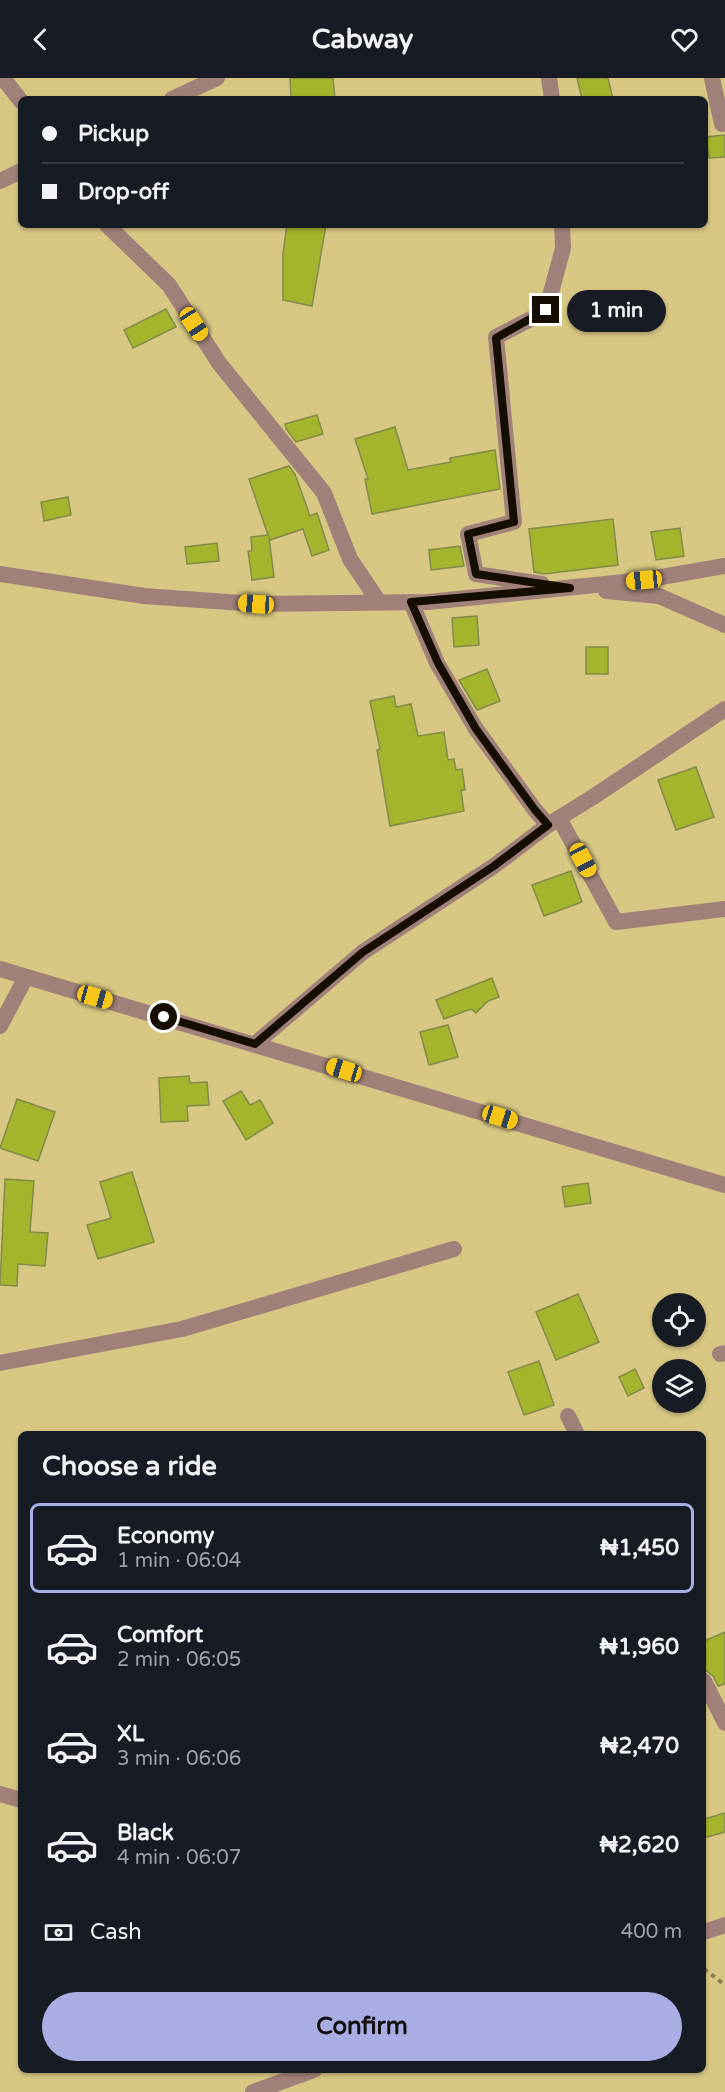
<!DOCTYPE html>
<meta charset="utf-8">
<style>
:root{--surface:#171b24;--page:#20242c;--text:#f1f3f6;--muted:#9ea1a6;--line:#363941;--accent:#a9ade4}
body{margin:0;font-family:"Varela Round",sans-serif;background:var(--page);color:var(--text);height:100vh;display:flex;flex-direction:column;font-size:22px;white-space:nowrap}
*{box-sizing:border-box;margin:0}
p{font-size:20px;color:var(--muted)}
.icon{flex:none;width:33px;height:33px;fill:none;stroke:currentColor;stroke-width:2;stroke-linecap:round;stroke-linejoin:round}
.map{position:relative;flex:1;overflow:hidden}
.panel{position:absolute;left:18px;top:1353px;width:688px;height:642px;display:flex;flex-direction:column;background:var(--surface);border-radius:9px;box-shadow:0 2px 4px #0004}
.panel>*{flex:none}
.banner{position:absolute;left:18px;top:18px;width:690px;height:132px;border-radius:9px;box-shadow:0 2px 4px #0004;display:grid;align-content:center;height:132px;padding:0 24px;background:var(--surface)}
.buttons{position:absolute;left:652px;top:1215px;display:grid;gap:12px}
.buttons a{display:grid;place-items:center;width:54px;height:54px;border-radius:50%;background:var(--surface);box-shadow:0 2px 4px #0004;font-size:30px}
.end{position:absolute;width:27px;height:27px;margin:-14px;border:8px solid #150e00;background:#fff;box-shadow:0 0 0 3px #fff}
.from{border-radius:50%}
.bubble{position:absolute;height:42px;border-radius:21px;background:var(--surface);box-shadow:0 2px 4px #0004;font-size:20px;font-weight:700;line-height:42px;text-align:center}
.car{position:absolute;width:18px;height:36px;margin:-18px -9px;border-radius:8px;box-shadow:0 0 4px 2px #0007;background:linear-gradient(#f5c518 24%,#345 0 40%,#f5c518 0 76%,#345 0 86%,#f5c518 0)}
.banner b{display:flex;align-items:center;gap:21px;height:57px;font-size:22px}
.banner b+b{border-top:2px solid var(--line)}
.banner i{width:15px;height:15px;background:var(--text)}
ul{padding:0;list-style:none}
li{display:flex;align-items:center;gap:18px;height:90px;margin:0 12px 9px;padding:0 12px;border:3px solid transparent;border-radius:9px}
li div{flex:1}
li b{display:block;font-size:22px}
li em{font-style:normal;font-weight:700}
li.active{border-color:var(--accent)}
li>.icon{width:54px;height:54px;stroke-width:1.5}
h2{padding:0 24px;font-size:27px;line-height:72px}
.pay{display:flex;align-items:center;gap:15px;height:66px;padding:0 24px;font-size:22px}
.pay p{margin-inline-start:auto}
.button{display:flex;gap:12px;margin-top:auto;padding:12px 24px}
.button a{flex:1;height:69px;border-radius:36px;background:var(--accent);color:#111;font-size:24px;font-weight:700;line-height:69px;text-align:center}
header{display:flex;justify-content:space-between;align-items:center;height:78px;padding:0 24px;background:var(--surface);font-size:27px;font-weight:700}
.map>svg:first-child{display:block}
.building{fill:#a5b42d;stroke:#828b4a;stroke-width:1.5}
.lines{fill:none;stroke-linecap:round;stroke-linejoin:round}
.path{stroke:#8e8051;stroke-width:4;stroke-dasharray:4.5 4.5;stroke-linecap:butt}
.minor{stroke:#a08179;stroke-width:16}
.tertiary{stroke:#a08179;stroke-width:16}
.route{stroke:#150e00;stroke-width:8}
</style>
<header><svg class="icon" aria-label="back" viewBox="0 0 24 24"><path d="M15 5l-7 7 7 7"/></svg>Cabway<svg class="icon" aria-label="heart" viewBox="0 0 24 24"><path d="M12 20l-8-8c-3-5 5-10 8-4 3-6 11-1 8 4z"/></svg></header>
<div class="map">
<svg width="725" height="2014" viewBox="0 0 725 2014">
<rect width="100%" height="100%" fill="#d8c783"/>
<g class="building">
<path d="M290,0H333L335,21H291Z"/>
<path d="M577,0H608L613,21H582Z"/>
<path d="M725,57V79L709,80L706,59Z"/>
<path d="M287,147H326L312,228L283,222V175Z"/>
<path d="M166,231L176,249L133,270L124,252Z"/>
<path d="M317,337L323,356L296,364L286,351L285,346Z"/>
<path d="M395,349L408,392L451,384L450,380L495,372L500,411L372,436L365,401H368L355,361Z"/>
<path d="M289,388L295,396L310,438L317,435L329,472L312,478L303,451L270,462L269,459L274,499L252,502L248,473H252L251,459L268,457L249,401Z"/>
<path d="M68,419L71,437L44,443L41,424Z"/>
<path d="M613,441L618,487L544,496L534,494L529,451Z"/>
<path d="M680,450L684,478L656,482L651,454Z"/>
<path d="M217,465L219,483L187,486L185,469Z"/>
<path d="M460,468L464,488L431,492L429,472Z"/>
<path d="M477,538L479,567L454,569L452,540Z"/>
<rect x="586" y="569" width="22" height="27"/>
<path d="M487,591L500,623L477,632L459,602Z"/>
<path d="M394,618L396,629L411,626L418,658L444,654L448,682L454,681L456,692L462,691L465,712H461L464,733L390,748L377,672L380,671L370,623Z"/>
<path d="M696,689L714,739L676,752L658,702Z"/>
<path d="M571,793L582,824L544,838L532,807Z"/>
<path d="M492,900L499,919L488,923L476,935L471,931L444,941L436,922Z"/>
<path d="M448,947L458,979L429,987L420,954Z"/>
<path d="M189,998L190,1005L207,1004L209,1027L187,1028L188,1043L161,1044L159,1000Z"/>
<path d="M241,1013L250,1027L260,1022L273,1045L246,1062L223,1023Z"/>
<path d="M17,1021L55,1034L38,1083L0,1070Z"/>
<path d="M132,1094L154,1164L98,1181L87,1147L111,1140L100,1104Z"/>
<path d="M5,1101L34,1103L30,1154L48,1155L45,1188L18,1186L17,1208L0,1207Z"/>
<path d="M588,1105L591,1125L565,1129L562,1109Z"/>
<path d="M578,1216L599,1264L556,1282L536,1234Z"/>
<path d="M539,1283L554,1327L524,1337L508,1294Z"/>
<path d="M635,1291L644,1310L628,1318L619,1299Z"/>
<path d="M725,1554V1606L718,1608L713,1598L704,1591V1563Z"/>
<path d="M725,1735V1754L704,1760V1741Z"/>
</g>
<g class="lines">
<path class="path" d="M704,1891L725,1907"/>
<g class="minor">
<path d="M3,0L21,23"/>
<path d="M549,0L552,21"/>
<path d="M712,0L722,46"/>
<path d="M172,21L217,0"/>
<path d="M0,103L21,93"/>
<path d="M107,147L169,207L219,285L324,415L350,481L379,524"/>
<path d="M0,496L144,518L256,526L428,524L644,502L725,488"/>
<path d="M542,506L476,496L468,456L514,444L496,259L546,233L563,170L562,147"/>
<path d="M606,513L659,518L725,547"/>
<path d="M411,524L437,585L476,651L535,732L548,747"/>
<path d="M559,740L616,844L725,831"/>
<path d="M0,948L26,899"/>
<path d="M255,966L363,874L494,788L548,747L593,719L725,631"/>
<path d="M720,1276L725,1275"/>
<path d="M0,1285L182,1251L454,1171"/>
<path d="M568,1338L577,1356"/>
<path d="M704,1603L725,1645"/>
<path d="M0,1716L21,1722"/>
<path d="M704,1854L725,1847"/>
<path d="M253,2014L314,1992"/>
</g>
<path class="tertiary" d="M0,891L725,1107"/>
</g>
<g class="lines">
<path class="route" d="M164,939L255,966L363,874L494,788L548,747L535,732L476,651L438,585L411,524L570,510L476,496L468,456L514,444L496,260L546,232"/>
</g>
</svg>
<div class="buttons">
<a><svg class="icon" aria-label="locate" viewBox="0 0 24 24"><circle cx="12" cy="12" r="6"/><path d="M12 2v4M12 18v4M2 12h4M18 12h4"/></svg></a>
<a><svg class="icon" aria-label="layers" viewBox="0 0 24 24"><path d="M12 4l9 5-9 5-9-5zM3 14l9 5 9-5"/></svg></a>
</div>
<i class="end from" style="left:164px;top:939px"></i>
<i class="end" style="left:546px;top:232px"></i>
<div class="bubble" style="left:567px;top:212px;width:99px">1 min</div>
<i class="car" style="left:194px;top:246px;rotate:147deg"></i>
<i class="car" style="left:644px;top:502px;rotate:264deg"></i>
<i class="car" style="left:256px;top:526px;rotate:274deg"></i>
<i class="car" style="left:583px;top:782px;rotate:152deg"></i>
<i class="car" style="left:95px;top:919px;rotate:106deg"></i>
<i class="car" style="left:344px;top:992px;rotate:287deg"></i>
<i class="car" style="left:500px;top:1039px;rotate:107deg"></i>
<div class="banner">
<b><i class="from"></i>Pickup</b>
<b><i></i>Drop-off</b>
</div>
<section class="panel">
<h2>Choose a ride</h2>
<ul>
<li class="active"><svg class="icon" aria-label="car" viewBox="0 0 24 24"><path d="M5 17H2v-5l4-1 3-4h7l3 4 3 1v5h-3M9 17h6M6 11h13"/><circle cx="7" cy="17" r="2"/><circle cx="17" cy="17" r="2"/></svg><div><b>Economy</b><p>1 min · 06:04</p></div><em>₦1,450</em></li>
<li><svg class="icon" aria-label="car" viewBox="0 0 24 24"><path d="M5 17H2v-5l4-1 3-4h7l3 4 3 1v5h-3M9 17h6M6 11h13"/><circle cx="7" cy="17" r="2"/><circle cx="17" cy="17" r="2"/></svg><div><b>Comfort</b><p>2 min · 06:05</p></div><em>₦1,960</em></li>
<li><svg class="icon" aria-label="car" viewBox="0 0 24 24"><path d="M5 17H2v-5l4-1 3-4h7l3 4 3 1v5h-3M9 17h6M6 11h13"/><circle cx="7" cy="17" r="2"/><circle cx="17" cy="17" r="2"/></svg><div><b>XL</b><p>3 min · 06:06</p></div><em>₦2,470</em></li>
<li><svg class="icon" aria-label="car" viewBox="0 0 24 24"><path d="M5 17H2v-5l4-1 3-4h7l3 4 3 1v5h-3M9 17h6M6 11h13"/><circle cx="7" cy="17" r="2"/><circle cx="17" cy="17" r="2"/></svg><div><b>Black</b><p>4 min · 06:07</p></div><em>₦2,620</em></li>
</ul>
<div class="pay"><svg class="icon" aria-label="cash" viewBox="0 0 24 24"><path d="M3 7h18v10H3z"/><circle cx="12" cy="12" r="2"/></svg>Cash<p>400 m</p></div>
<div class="button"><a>Confirm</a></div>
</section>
</div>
